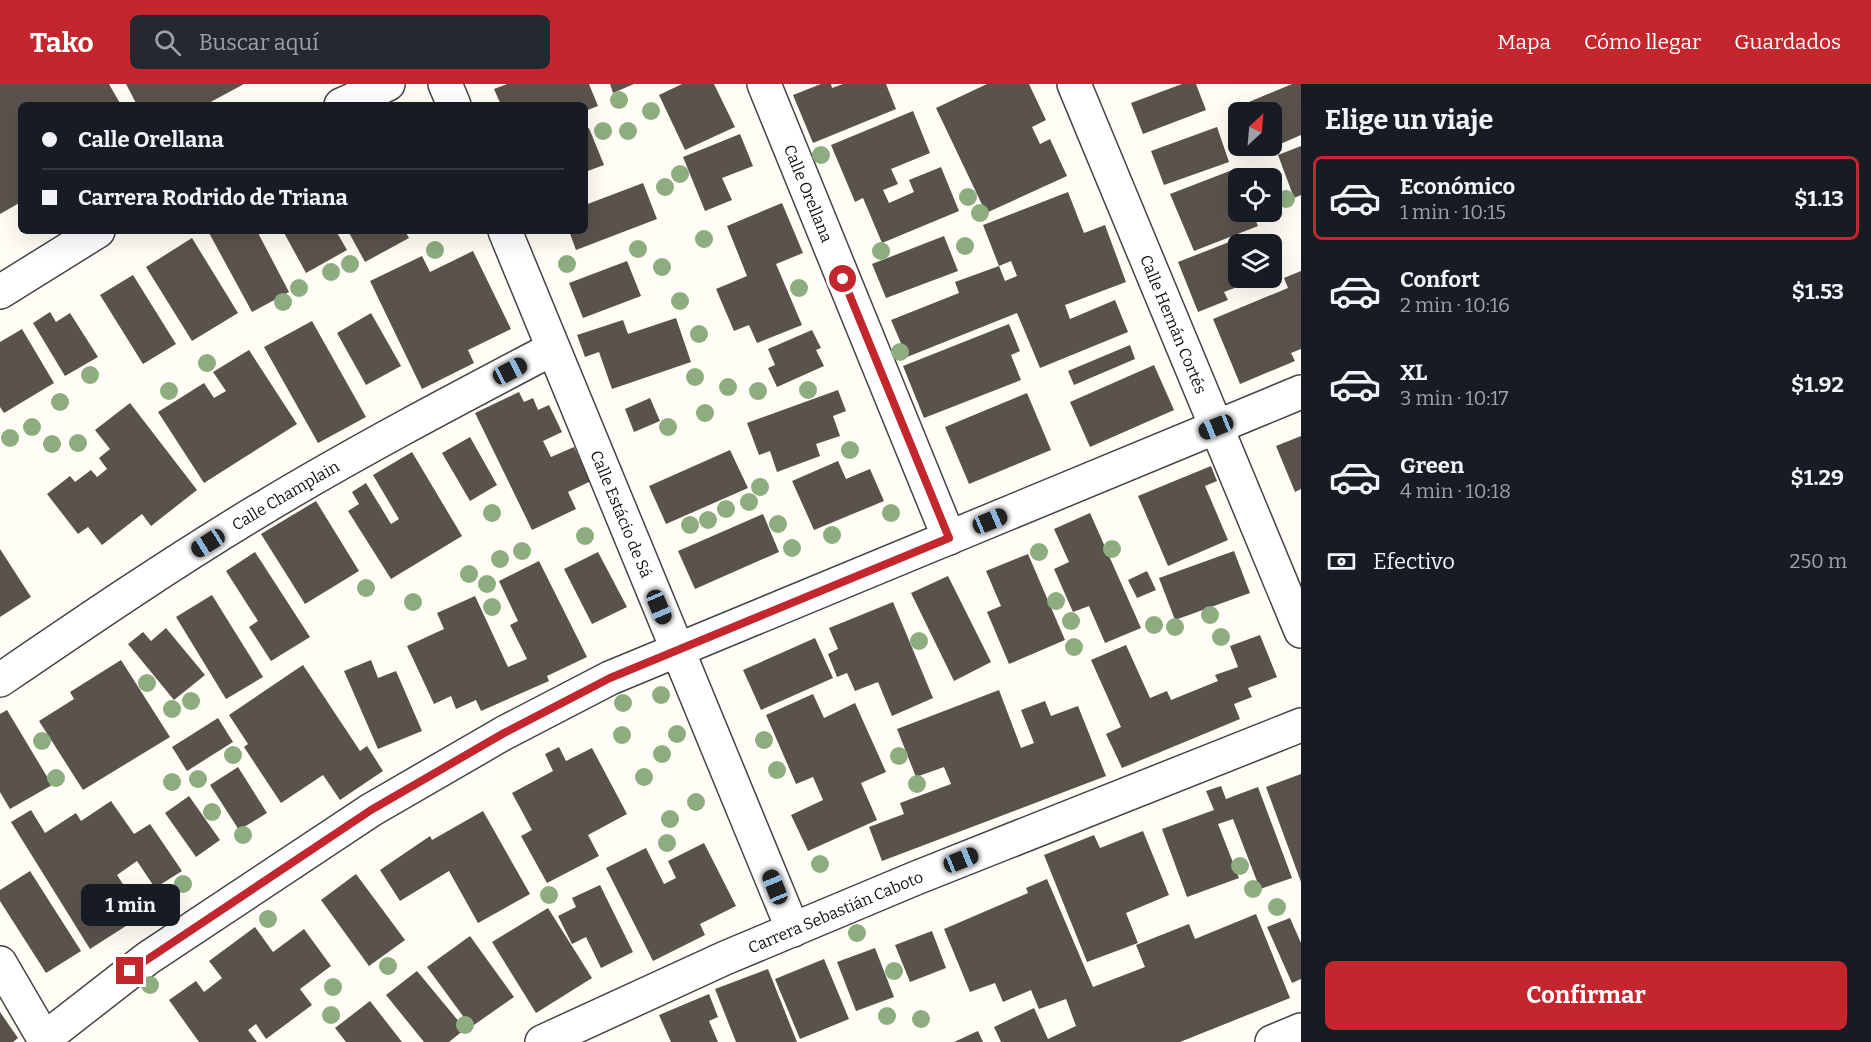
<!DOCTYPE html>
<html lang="es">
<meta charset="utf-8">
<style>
:root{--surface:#171b24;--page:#242831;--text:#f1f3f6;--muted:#9ea1a6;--line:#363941;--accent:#c4262e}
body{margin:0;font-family:Bitter,serif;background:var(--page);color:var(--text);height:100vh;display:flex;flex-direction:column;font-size:22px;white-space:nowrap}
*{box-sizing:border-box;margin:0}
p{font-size:20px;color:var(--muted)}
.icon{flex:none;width:33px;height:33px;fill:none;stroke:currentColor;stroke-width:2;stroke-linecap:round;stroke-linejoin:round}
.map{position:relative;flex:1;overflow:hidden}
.details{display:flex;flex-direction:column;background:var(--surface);width:570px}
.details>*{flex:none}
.hud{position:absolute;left:18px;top:18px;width:570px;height:132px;border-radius:9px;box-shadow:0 6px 24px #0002;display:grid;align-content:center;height:132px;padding:0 24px;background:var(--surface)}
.needle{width:39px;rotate:26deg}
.fabs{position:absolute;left:1228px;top:18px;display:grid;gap:12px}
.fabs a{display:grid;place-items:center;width:54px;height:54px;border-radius:9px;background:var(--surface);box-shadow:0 6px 24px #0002;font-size:30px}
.end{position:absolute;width:27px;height:27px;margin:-14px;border:8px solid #c4262e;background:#fff;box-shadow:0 0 0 3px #fff}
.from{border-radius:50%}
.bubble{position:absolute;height:42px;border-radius:9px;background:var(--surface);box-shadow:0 6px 24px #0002;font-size:20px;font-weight:700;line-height:42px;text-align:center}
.car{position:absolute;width:18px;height:36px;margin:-18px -9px;border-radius:8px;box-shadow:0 0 4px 2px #0007;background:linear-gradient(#222 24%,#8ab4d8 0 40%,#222 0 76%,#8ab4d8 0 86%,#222 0)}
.hud b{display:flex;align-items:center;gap:21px;height:57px;font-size:22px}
.hud b+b{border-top:2px solid var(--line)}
.hud i{width:15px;height:15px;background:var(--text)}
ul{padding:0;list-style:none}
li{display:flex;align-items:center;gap:18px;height:84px;margin:0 12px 9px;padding:0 12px;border:3px solid transparent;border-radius:9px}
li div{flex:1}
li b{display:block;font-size:22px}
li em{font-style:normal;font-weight:700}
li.active{border-color:var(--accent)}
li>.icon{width:54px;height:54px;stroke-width:1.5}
h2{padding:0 24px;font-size:27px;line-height:72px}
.pay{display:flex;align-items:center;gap:15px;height:66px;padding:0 24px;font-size:22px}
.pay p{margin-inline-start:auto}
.cta{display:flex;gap:12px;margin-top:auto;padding:12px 24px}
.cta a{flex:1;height:69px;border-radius:9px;background:var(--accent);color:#fff;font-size:24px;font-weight:700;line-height:69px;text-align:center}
header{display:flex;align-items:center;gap:36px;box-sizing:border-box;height:84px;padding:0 30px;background:var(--accent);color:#fff}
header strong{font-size:28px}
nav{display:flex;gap:33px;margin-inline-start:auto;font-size:21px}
.search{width:420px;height:54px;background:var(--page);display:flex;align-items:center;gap:15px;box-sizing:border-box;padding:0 21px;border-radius:9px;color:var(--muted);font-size:22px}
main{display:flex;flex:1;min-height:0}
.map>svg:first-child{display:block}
.building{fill:#5a524d}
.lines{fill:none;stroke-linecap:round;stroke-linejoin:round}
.street-casing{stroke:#444;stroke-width:36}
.street{stroke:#fff;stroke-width:33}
.tree{fill:#8dad7f}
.route{stroke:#c4262e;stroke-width:8}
.labels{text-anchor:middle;stroke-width:6;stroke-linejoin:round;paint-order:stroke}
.street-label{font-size:16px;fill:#111;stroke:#fff}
</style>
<header>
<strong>Tako</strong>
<div class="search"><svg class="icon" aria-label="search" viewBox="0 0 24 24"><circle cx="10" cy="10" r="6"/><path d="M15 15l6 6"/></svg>Buscar aquí</div>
<nav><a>Mapa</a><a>Cómo llegar</a><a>Guardados</a></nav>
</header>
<main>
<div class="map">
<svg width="1301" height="958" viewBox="0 0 1301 958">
<rect width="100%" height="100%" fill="#fffdf5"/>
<g class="building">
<path d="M0,0H109L121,21H21V118L0,130Z"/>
<path d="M126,0H244L205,21H137Z"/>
<path d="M507,0H589L598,22L585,27V21H501L494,5Z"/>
<path d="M610,0H634L613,9Z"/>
<path d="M682,0H714L735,43L685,66L659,11Z"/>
<path d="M821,0H831L832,4L843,0H886L896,25L813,59L793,11Z"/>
<path d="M987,0H1029L1046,36L1032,43L1040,60L1050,55L1067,92L986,129L936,24Z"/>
<path d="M1182,0H1196L1206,26L1143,50L1131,19Z"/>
<path d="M1292,0H1301V51L1269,65L1267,62H1272V28H1253L1249,18Z"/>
<path d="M913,27L930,69L891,85L898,100L883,106L889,119L914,108L909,96L941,83L959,127L882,159L863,114L855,118L831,61Z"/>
<path d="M1217,43L1229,78L1164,101L1151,67Z"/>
<path d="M589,44L604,81L585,88V45Z"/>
<path d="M740,50L753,82L722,94L732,116L705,127L683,73Z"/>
<path d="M1301,62V111L1294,114L1278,71Z"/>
<path d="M1235,85L1239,95V128H1252L1258,142L1194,167L1170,110Z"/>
<path d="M643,99L657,135L576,166L569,147H585V121Z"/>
<path d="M1068,108L1084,149L1105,141L1126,198L1065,221L1070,235L1115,216L1128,248L1040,284L1017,229L907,273L891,236L959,209L955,198L999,182L1005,197L1017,192L1011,177L999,182L983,141Z"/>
<path d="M782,119L803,169L776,180L802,241L757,259L749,241L734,247L716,205L747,192L727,142Z"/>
<path d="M208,147H257L289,208L252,228Z"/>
<path d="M283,147H336L347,166L306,189Z"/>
<path d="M348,147H405L409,154L365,178Z"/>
<path d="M1247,151L1250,160L1258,157L1259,160H1239V194H1261L1224,208L1228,216L1198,228L1178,178Z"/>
<path d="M944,152L958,187L886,214L872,180Z"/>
<path d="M192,154L238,229L192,257L146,183Z"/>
<path d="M473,167L511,245L468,266L474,279L422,305L370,197L422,172L430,188Z"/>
<path d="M627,177L641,212L583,234L569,199Z"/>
<path d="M1301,187V265L1291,269L1295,277L1240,300L1213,235L1288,204L1284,194Z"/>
<path d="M133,191L176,260L143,280L100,211Z"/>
<path d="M50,228L56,238L70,229L98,273L65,292L33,239Z"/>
<path d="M371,229L401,282L366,301L337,249Z"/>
<path d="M676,234L691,278L612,305L599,268L585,273L577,251L623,236L628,250Z"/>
<path d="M312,237L366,333L318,359L264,263Z"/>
<path d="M1009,240L1020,267L1011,271L1021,296L924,334L903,282Z"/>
<path d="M22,245L54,299L4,329L0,323V258Z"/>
<path d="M812,246L821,264L816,266L824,282L777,303L768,284L775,281L768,265Z"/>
<path d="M1130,261L1135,275L1074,301L1068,287Z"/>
<path d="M249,266L297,340L204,399L158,328L204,299L214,314L226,307L213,288Z"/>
<path d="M1154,281L1174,326L1090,363L1070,318Z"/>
<path d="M838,306L846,327L833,332L840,352L816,360L820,372L777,388L770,367L759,371L747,339Z"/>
<path d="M519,308L524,318L533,314L538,326L549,321L562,348L543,357L551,373L574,363L591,397L568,408L576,425L532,446L475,329Z"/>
<path d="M1027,309L1051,366L969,400L945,343Z"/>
<path d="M650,314L660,337L634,348L625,325Z"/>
<path d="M130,319L197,406L151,442L142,430L102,461L88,443L78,450L47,410L70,392L75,398L91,386L97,393L107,385L99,374L110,365L95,346Z"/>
<path d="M1301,352V405L1295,408L1276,362Z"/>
<path d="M470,353L497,401L470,417L442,369Z"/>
<path d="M730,366L748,404L666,440L649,402Z"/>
<path d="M412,368L462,452L391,495L348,427L359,420L352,408L366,399L391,440L399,435L373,391Z"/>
<path d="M838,377L846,395L870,385L884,417L814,446L792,397Z"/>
<path d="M1211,382L1217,397L1205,402L1228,456L1168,482L1138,412Z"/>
<path d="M316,417L359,487L305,520L261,450Z"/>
<path d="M1090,429L1141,544L1105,559L1089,522L1073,528L1054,485L1069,478L1054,445Z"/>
<path d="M763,430L779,468L695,505L678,467Z"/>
<path d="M0,465L31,513L0,533Z"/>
<path d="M1234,467L1250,509L1175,536L1159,494Z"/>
<path d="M255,468L310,553L271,577L249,543L258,537L226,487Z"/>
<path d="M598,468L627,523L592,540L564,485Z"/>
<path d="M1028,470L1065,556L1009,580L987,528L1001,522L986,487Z"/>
<path d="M539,477L587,573L547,592L549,597L481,627L476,616L456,625L451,612L434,620L407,562L444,545L437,529L475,512L508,583L527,575L510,541L518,537L499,497Z"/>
<path d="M1147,487L1156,506L1137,514L1128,496Z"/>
<path d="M948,492L991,578L954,597L911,509Z"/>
<path d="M212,511L263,593L226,615L176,533Z"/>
<path d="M893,518L933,614L892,632L878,598L855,607L847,589L837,593L828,570L838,565L829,544Z"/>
<path d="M166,544L205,591L174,616L128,560L143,548L151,557Z"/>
<path d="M1260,551L1277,593L1248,604L1252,613L1234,620L1240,635L1122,684L1106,650L1121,643L1091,576L1126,561L1150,614L1167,607L1171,616L1218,597L1215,591L1238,583L1230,562Z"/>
<path d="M815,554L833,594L761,626L743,586Z"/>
<path d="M121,576L170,653L83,706L39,637L74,615L70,608Z"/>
<path d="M371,576L378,594L396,587L422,647L378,665L344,587Z"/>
<path d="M303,581L360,667L367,662L383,687L340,716L323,691L281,719L244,663L248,660L229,631Z"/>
<path d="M999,606L1021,664L1034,659L1021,626L1045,617L1051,632L1078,622L1106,692L882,777L869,743L904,730L900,719L951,700L944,683L916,693L897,645Z"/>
<path d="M813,610L824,634L855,619L886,688L861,699L877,736L808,767L791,731L823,716L813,693L796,700L766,631Z"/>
<path d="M7,626L52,701L10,725L0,708V630Z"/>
<path d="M218,634L233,658L187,687L172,663Z"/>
<path d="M559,663L566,677L592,664L627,730L588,751L599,772L547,799L521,752L532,746L512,709L553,687L545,670Z"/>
<path d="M238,683L267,729L239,746L210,701Z"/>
<path d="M1301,690V798L1266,703Z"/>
<path d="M1221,702L1226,715L1258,703L1292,794L1260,805L1233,735L1218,740L1239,794L1187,813L1162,745L1214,726L1206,707Z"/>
<path d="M189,712L220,756L196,773L165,729Z"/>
<path d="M111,717L134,750L150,740L182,787L155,804L137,777L117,791L143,831L90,865L11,738L31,726L45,749L76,729L81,737Z"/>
<path d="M483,727L530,810L478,839L449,787L400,817L380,786L430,752L432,756Z"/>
<path d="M1143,747L1169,811L1126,829L1138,859L1087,878L1044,771L1094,751L1100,764Z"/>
<path d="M704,759L736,822L700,840L705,851L653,877L606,784L646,764L664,800L676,794L668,777Z"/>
<path d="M30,787L81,867L46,889L0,817V806Z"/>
<path d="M356,790L405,856L369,882L321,816Z"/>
<path d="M1047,795L1093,903L1145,883L1136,861L1189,840L1195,855L1256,830L1290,914L1180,958H1001L994,943L1034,924L1048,955L1076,942L1066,915L1039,925L1031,906L1003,918L995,899L970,908L944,845L1028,809L1026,804Z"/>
<path d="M600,801L633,868L601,884L586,853L572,860L558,832L576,823L572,814Z"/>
<path d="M548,824L592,894L536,929L492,858Z"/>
<path d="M1290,834L1301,859V895L1292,899L1267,843Z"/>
<path d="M255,843L273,868L304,845L331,882L300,905L312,921L266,955L256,940L248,946L257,958H199L169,916L196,897L204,908L222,894L209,877Z"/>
<path d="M932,847L946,884L910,898L895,861Z"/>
<path d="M470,852L514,913L471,943L427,883Z"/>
<path d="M875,864L894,913L856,927L837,878Z"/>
<path d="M824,875L849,935L800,955L775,895Z"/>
<path d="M768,885L797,958H736L715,905Z"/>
<path d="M417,887L465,945L449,958H424L386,911Z"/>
<path d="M709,910L718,933L709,937L718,958H671L659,931Z"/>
<path d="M370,917L402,958H346L335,944Z"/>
<path d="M0,928L18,954L13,958H0Z"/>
<path d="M978,947L983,958H954Z"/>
</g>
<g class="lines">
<g class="street-casing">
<g id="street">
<path d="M445,0L454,21"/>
<path id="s1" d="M764,0L949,454"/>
<path id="s2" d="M1074,0L1301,547"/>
<path d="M341,21L388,0"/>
<path id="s3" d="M505,147L793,846"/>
<path d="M0,208L98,147"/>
<path id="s4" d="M0,596C85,538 170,480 258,427C354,369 453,317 552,265"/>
<path d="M0,879L46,958"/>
<path d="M44,955L148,874L371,726L504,649L610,594L1301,308"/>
<path id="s5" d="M542,958L725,874L916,794L1301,641"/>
<path d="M1272,958L1301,946"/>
</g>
</g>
<use href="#street" class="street"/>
</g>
<g class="tree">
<circle cx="619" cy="16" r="9"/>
<circle cx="651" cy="27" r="9"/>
<circle cx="603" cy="47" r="9"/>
<circle cx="628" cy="47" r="9"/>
<circle cx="821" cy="71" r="9"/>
<circle cx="680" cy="90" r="9"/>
<circle cx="665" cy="103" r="9"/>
<circle cx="968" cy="113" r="9"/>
<circle cx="1286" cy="115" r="9"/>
<circle cx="980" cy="129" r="9"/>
<circle cx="704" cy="155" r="9"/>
<circle cx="965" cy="162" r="9"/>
<circle cx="638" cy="165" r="9"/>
<circle cx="435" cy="166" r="9"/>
<circle cx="881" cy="167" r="9"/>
<circle cx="350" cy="180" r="9"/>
<circle cx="567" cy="180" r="9"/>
<circle cx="662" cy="183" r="9"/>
<circle cx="331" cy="188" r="9"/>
<circle cx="299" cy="204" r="9"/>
<circle cx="799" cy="204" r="9"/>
<circle cx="680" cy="217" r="9"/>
<circle cx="283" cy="218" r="9"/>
<circle cx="699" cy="250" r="9"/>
<circle cx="900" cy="268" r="9"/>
<circle cx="207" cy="279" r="9"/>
<circle cx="90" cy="291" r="9"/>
<circle cx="695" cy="293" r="9"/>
<circle cx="728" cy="303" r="9"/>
<circle cx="808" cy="306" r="9"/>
<circle cx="169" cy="307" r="9"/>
<circle cx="758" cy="307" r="9"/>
<circle cx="60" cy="318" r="9"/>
<circle cx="705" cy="329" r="9"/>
<circle cx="32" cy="343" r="9"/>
<circle cx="668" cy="343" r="9"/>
<circle cx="10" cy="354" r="9"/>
<circle cx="78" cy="359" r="9"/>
<circle cx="52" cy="360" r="9"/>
<circle cx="850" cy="366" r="9"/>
<circle cx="760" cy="403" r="9"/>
<circle cx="749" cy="418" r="9"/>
<circle cx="726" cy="425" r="9"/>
<circle cx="492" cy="429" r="9"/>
<circle cx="891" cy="429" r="9"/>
<circle cx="708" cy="436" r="9"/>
<circle cx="778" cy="440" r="9"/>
<circle cx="690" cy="441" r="9"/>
<circle cx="832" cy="451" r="9"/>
<circle cx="585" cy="452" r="9"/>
<circle cx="792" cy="464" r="9"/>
<circle cx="1112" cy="465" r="9"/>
<circle cx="522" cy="467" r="9"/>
<circle cx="1039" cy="468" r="9"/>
<circle cx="500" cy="475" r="9"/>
<circle cx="469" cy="490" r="9"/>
<circle cx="487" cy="500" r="9"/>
<circle cx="366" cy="504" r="9"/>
<circle cx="1056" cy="517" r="9"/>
<circle cx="413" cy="518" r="9"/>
<circle cx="492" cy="523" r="9"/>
<circle cx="1210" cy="531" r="9"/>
<circle cx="1071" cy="537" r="9"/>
<circle cx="1154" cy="541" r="9"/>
<circle cx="1175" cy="543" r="9"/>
<circle cx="1221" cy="553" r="9"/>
<circle cx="919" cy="557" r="9"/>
<circle cx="1074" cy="563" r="9"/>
<circle cx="147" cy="599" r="9"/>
<circle cx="661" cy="611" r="9"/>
<circle cx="191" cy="617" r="9"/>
<circle cx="623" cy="619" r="9"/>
<circle cx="172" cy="625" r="9"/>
<circle cx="677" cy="650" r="9"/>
<circle cx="622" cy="651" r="9"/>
<circle cx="764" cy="656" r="9"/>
<circle cx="42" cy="657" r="9"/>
<circle cx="662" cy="670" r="9"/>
<circle cx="233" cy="671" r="9"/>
<circle cx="899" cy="672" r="9"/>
<circle cx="777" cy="686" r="9"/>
<circle cx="644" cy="693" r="9"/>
<circle cx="56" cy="694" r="9"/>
<circle cx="198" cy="695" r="9"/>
<circle cx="172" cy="698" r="9"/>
<circle cx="917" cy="700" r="9"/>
<circle cx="696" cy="718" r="9"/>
<circle cx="212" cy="728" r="9"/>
<circle cx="670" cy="735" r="9"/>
<circle cx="243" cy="751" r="9"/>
<circle cx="667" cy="759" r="9"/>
<circle cx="820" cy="780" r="9"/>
<circle cx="1240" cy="782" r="9"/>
<circle cx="183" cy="800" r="9"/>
<circle cx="1253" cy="805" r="9"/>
<circle cx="549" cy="811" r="9"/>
<circle cx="1277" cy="823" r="9"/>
<circle cx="152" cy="827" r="9"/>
<circle cx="268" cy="835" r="9"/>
<circle cx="857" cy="849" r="9"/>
<circle cx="388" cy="882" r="9"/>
<circle cx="894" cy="887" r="9"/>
<circle cx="150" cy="901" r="9"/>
<circle cx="333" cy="903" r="9"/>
<circle cx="331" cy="931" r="9"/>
<circle cx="887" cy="932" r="9"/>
<circle cx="921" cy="935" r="9"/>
<circle cx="465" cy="941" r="9"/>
</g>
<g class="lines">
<path class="route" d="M130,887L371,726L504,649L610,594L949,454L843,195"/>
</g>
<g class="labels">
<g class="street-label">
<text dy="6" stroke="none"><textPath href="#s1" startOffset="118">Calle Orellana</textPath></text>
<text dy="6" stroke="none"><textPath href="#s2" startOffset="260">Calle Hernán Cortés</textPath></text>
<text dy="6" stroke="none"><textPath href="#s4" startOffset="340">Calle Champlain</textPath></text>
<text dy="6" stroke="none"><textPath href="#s3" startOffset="306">Calle Estácio de Sá</textPath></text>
<text dy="6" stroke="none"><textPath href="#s5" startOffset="321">Carrera Sebastián Caboto</textPath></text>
</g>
</g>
</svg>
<div class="fabs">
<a><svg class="needle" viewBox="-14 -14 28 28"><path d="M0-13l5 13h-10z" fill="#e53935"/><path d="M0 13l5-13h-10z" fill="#9ea1a6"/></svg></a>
<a><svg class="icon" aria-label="locate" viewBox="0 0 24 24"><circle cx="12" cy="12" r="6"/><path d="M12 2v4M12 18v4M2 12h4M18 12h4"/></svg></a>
<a><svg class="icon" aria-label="layers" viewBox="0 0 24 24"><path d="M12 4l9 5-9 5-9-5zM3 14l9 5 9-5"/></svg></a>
</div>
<i class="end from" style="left:843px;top:195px"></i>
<i class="end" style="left:130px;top:887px"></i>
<div class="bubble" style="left:81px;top:800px;width:99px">1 min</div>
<i class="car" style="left:510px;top:287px;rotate:62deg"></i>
<i class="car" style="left:1216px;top:343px;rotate:248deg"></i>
<i class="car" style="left:990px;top:437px;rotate:67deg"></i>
<i class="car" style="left:208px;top:459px;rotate:238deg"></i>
<i class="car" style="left:659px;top:523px;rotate:157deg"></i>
<i class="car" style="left:961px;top:776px;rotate:68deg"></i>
<i class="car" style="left:775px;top:803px;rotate:338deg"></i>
<div class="hud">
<b><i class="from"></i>Calle Orellana</b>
<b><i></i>Carrera Rodrido de Triana</b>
</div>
</div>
<section class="details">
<h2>Elige un viaje</h2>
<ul>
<li class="active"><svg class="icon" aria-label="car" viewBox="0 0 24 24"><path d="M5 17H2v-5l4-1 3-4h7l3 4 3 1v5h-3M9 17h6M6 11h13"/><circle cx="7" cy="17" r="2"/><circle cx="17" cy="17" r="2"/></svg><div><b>Económico</b><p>1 min · 10:15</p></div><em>$1.13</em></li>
<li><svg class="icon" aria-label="car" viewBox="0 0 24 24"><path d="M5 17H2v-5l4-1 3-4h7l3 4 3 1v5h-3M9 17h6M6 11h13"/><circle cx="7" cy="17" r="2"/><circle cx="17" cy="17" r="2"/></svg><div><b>Confort</b><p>2 min · 10:16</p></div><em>$1.53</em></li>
<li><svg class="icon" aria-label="car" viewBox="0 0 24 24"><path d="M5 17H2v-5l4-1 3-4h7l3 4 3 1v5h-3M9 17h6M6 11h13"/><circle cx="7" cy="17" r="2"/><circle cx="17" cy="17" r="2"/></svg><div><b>XL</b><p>3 min · 10:17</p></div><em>$1.92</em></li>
<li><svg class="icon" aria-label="car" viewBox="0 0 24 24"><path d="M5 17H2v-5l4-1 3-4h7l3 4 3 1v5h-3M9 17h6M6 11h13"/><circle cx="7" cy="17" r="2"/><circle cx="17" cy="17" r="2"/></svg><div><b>Green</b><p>4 min · 10:18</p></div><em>$1.29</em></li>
</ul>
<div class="pay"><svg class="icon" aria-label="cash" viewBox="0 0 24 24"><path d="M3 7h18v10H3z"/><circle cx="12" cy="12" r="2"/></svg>Efectivo<p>250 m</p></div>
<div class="cta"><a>Confirmar</a></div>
</section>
</main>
